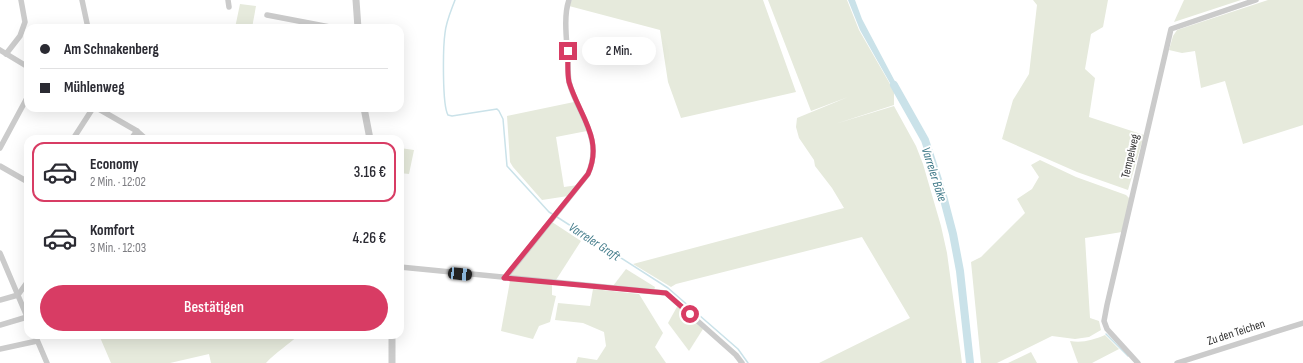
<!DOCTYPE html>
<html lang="de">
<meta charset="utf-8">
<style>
:root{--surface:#fff;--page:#f7f7f7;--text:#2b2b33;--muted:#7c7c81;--line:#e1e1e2;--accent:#d83c64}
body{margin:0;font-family:"Sofia Sans Condensed",sans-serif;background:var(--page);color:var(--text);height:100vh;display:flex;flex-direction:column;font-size:15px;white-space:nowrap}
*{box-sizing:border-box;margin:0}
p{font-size:13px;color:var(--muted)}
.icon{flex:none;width:22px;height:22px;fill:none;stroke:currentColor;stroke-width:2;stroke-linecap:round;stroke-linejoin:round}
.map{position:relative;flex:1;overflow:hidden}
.panel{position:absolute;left:24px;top:135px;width:380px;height:204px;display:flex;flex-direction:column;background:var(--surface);border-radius:12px;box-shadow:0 4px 16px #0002}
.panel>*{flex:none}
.banner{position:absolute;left:24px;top:24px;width:380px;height:88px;border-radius:12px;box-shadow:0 4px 16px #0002;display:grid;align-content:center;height:88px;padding:0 16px;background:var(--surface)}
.end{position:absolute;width:18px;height:18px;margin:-9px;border:5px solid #d83c64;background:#fff;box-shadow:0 0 0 2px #fff}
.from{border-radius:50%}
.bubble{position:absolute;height:28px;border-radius:14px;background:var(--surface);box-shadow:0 4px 16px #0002;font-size:13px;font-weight:600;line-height:28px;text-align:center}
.car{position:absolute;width:12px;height:24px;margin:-12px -6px;border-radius:5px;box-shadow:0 0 3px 1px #0007;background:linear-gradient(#222 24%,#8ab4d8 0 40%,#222 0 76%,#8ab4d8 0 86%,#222 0)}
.banner b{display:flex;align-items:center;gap:14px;height:38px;font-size:15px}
.banner b+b{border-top:1px solid var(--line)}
.banner i{width:10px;height:10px;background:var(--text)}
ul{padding:7px 0 0;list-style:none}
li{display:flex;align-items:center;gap:12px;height:60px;margin:0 8px 6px;padding:0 8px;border:2px solid transparent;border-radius:12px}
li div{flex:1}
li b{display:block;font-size:15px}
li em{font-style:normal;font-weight:600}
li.selected{border-color:var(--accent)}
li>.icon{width:36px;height:36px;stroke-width:1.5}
.cta{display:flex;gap:8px;margin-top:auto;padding:8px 16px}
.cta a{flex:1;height:46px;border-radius:24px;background:var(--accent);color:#fff;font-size:16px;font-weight:600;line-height:46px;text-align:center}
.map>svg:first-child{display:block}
.green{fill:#e6eadc}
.water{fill:#cae2e9}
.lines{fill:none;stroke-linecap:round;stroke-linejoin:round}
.stream{stroke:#cae2e9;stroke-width:1.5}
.river{stroke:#cae2e9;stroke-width:8}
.minor{stroke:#cbcbcb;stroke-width:5.5}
.tertiary{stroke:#cbcbcb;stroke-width:7}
.route{stroke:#d83c64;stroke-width:5}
.labels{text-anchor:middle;stroke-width:4;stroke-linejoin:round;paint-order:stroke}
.street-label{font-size:12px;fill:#2e2e2e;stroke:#fff}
.water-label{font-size:13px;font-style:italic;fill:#427b8a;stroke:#fff}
</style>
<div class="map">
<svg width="1303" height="363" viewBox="0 0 1303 363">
<rect width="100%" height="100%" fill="#fff"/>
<g class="green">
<path d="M572,0H763L796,92L681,118L668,82L660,30L569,6Z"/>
<path d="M768,0H847L859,30L894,91V105L835,124L894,106L916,146L923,164L941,226L947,253L962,363H819L910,318L862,237L676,284L671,287L633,264L844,208L832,188L815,166L814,160L799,138L796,127L797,118L848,97L811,111Z"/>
<path d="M1033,0H1108L1103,27L1091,34L1085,69L1095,78L1089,117L1144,135L1128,190L1077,172L1002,139L1013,100L1029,74L1037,5Z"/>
<path d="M1184,0H1241L1174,22Z"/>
<path d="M1268,0H1303V125L1243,144L1225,81L1201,88L1195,51L1182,53L1169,50L1173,36L1177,30Z"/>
<path d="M240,4L256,6L252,28H235Z"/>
<path d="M574,102L587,131L556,137L564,187L578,185L568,196L542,200L513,167L510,162L507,116Z"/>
<path d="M400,148L414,150L409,174L400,173Z"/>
<path d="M1040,160L1076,177L1126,195L1130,199L1122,232L1085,238L1090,318L1099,321L1101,330L1089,337L1075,339L1052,336L997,363H981L971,262L981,257L1025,213L1017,199L1032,189L1039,177L1031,165Z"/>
<path d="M552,222L581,241L556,280L507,276Z"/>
<path d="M626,269L655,287L654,290L613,286Z"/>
<path d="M510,281L552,284V295L556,296L550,322L539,326L533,339L501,331Z"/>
<path d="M593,289L639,294L663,333L655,347L666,363H576L578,357L597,360L606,346L604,332L583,323L555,320L558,303L590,306Z"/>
<path d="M678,305L703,329L689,351L668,323Z"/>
<path d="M99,335H299C288,345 276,352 266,363H211L209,354L170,363H111Z"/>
<path d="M1105,335L1119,349L1092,363H1078L1070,341C1083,343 1093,340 1105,335Z"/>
<path d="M1031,352L1037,363H1008Z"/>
</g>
<path class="water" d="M848,0H855L862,19L899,89V93L895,92L860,30Z"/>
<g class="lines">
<g class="stream">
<path d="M455,0C451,11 446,22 445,33C443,47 442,105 448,115L452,116L497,109L499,111L503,119L507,166L549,212L554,215"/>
<path d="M557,217L668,288L738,349L748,363"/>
<path d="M1106,334L1128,356"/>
</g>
<path class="river" d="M894,85L925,140L942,192L953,234L960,271L970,363"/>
<g class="minor">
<path d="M82,0L88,28"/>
<path d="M228,0L229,7"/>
<path d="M267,15L335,28"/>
<path d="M0,50L28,67"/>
<path d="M6,54L20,36L25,22L21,0"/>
<path d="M97,108L137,131L146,139"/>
<path d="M73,139L93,108"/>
<path d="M131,139L137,131"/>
<path d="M0,148L28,96"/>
<path d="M0,166L28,182"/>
<path d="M0,253L28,319"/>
<path d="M400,267L666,293L736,355L742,363"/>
<path d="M505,278L588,174C604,138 578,115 569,82C568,75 568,67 568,61C567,43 563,16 569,0"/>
<path d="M0,300L18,295L28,281"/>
<path d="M0,325L27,317"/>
<path d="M35,335L47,363"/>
<path d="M0,349L37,341"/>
<path d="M1138,363L1107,329L1104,321L1107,305L1171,29L1256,0"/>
<path d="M1177,363L1303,323"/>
</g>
<g class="tertiary">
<path d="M356,0L358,28"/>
<path d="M364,108L370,139"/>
<path d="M392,363V335"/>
</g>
</g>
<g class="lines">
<path class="route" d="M568,51C568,61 567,73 569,82C579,115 604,139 588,174L504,278L666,293L690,314"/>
</g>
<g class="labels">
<g class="street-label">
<text transform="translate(1130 156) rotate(-77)" y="4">Tempelweg</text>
<text transform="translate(1236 332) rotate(-18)" y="4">Zu den Teichen</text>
</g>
<g class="water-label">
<text transform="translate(935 174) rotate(72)" y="5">Varreler Bäke</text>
<text transform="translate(595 241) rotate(33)" y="5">Varreler Graft</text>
</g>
</g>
</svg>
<i class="end from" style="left:690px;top:314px"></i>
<i class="end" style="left:568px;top:51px"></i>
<div class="bubble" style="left:582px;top:37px;width:74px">2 Min.</div>
<i class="car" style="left:460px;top:274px;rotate:96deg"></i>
<div class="banner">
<b><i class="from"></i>Am Schnakenberg</b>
<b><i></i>Mühlenweg</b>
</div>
<section class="panel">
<ul>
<li class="selected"><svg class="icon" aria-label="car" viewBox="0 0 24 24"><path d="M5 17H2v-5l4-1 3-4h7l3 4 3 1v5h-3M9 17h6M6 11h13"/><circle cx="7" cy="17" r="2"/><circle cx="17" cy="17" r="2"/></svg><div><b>Economy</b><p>2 Min. · 12:02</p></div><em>3.16 €</em></li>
<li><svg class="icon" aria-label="car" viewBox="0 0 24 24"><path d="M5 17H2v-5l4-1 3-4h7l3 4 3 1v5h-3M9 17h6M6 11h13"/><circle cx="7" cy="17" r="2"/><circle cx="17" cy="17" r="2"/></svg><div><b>Komfort</b><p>3 Min. · 12:03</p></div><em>4.26 €</em></li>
</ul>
<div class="cta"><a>Bestätigen</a></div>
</section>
</div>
